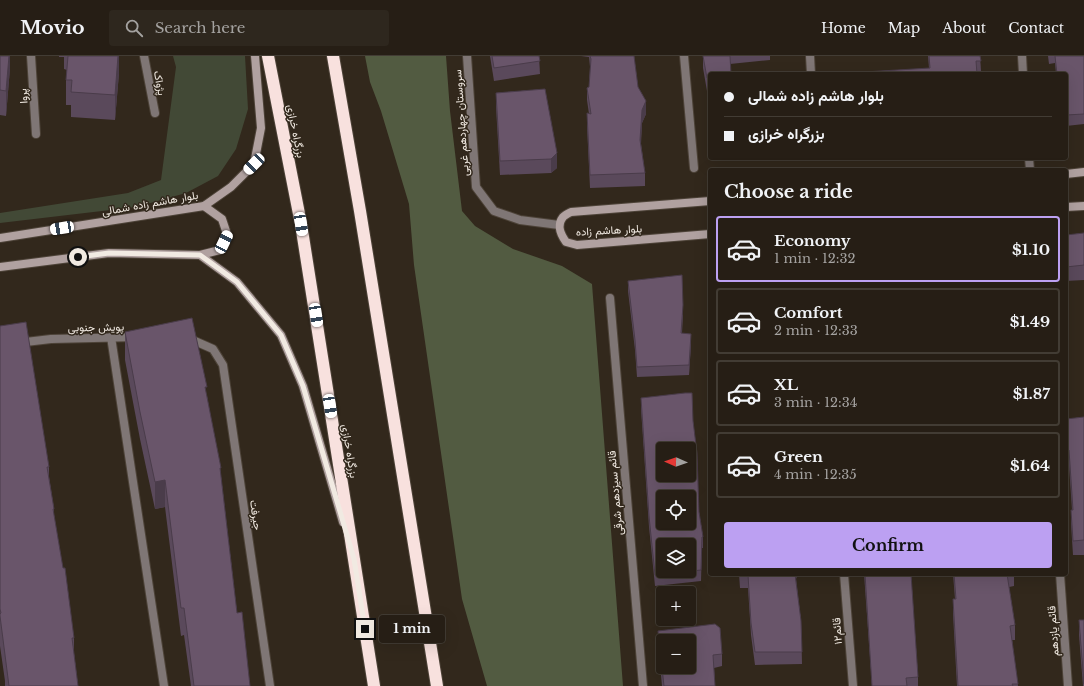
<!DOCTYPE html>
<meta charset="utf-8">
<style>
:root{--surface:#261e15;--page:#2e271e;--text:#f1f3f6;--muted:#a4a2a0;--line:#423c34;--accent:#bca0f2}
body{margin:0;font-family:"Libre Baskerville",Vazirmatn,serif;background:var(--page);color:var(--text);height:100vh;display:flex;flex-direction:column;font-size:15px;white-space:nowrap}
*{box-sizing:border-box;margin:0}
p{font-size:13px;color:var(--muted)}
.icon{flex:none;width:22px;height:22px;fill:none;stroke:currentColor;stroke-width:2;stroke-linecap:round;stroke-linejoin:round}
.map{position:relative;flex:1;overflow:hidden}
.sheet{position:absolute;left:708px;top:112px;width:360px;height:408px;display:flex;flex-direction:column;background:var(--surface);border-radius:4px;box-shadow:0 4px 16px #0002,0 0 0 1px var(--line)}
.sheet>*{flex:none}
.guide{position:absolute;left:708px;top:16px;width:360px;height:88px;border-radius:4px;box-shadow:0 4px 16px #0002,0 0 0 1px var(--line);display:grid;align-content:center;height:88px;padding:0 16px;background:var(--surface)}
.needle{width:26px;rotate:272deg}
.controls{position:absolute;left:656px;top:386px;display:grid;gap:8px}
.controls a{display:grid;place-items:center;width:40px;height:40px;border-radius:4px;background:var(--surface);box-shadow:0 4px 16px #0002,0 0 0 1px var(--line);font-size:20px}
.end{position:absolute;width:18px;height:18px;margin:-9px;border:5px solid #f1eae2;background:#111;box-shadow:0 0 0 2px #111}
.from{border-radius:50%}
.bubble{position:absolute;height:28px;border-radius:4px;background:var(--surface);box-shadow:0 4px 16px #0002,0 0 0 1px var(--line);font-size:13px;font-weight:800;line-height:28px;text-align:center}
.car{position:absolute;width:12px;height:24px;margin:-12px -6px;border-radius:5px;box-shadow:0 0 3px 1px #0007;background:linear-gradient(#fff 24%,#345 0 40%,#fff 0 76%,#345 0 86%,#fff 0)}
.guide b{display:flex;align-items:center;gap:14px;height:38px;font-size:15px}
.guide b+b{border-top:1px solid var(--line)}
.guide i{width:10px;height:10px;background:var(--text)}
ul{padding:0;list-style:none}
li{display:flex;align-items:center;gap:12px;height:66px;margin:0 8px 6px;padding:0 8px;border:2px solid var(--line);border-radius:4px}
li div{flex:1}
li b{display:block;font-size:15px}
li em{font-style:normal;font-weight:800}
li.current{border-color:var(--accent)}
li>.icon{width:36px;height:36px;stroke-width:1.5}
h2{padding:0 16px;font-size:18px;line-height:48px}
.cta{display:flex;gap:8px;margin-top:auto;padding:8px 16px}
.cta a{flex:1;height:46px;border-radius:4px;background:var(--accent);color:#111;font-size:16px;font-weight:800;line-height:46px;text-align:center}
header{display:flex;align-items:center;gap:24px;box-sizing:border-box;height:56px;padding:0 20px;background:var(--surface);border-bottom:1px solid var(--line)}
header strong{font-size:19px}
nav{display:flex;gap:22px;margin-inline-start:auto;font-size:14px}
.search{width:280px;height:36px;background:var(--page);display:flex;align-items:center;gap:10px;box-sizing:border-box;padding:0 14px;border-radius:4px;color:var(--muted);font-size:15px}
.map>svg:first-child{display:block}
.green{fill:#424936}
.forest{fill:#525b41}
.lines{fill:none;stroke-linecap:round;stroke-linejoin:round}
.street-casing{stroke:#4d4338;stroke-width:10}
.secondary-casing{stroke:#4d4338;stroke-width:10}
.highway-casing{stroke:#4d4338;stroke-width:14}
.street{stroke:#7f7675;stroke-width:8}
.secondary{stroke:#b0a1a0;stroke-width:8}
.highway{stroke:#f8e1de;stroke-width:12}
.wall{fill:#5a495b}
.shaded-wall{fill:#4a3c4a}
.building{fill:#69556a;stroke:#4a3c4a;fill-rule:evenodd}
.route{stroke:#f1eae2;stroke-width:5}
.labels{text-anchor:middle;stroke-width:3;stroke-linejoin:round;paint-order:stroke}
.street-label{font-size:11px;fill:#f1eae2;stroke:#32281c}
</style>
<header>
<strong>Movio</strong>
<div class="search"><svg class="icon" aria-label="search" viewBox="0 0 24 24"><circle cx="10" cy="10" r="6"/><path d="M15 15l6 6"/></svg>Search here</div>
<nav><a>Home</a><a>Map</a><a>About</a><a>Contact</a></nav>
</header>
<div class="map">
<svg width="1084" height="630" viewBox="0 0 1084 630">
<rect width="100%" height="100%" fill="#32281c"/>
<path class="green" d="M173,0H245L248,53L236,93L218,120L186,137L136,151L0,167V157L128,137L161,124L176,11Z"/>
<path class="forest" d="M365,0H446L450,55L462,155L475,170L513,193L562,210L592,228L623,630H487L462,543L414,209L409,148L381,55L370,26Z"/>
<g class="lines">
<g class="street-casing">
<g id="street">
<path d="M31,0L36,78"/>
<path d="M144,0L155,57"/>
<path d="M467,0L476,131L494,155L520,164L559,169"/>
<path d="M684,0L694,112"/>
<path d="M810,0L811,18"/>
<path d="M1022,0L1023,18"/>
<path d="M1029,102L1030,114"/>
<path d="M610,242L643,630"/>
<path d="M111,281L164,630"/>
<path d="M188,282L213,293L223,309L270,630"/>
<path d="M0,289L51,283L136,281"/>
<path d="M844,518L853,630"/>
<path d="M1060,518L1068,630"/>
</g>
</g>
<g class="secondary-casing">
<g id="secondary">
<path d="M1066,118L1084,116"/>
<path d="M710,145L571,156C569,157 565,159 563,161C556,170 561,179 566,186L577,189L710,178"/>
<path d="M1066,151L1084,150"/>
<path d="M0,182L204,150L231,131L254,108L261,72L255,0"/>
<path d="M200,199L220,194L227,178L222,163L204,150"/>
<path d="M0,211L109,197L200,199L237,226L281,279L303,330L343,466"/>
</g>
</g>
<g class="highway-casing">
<g id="highway">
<path d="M268,0L301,168L374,630"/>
<path d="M333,0L360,155L437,630"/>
</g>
</g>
<use href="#street" class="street"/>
<use href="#secondary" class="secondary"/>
<use href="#highway" class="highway"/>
</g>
<g class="wall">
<path d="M0,0H10V12L6,60L0,59Z"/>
<path d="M59,0H119V17L115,64L71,61V49H66V24L67,14L64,13V1H59Z"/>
<path d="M490,0H539L540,18L494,25Z"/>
<path d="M581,0H634L638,31L646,58L642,67L641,88L645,117V130L590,132L587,70V57L589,58L587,44V32L589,31L590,11L589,1Z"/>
<path d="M703,0H770V4L730,8L710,18V37L707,35L703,12Z"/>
<path d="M928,0H980L981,15H976L929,12Z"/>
<path d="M1048,0H1084V68L1066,70V18H1056L1055,7L1049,8Z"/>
<path d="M545,33L557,112L551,117L500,119L496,51V37Z"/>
<path d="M1084,177V224L1066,225V179Z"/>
<path d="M628,225L683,259L682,277L691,288L689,319L637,321L635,294L628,235Z"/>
<path d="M0,270L49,411V421L54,453V459L74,582V597L78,630H5V625L0,590Z"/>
<path d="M125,276L207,340L221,420L237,557L250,630H191L184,579L181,580L165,451L155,453L140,383L125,304Z"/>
<path d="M641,342L693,365L699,456L703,481V492H702L701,525L655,530L649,471L641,353Z"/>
<path d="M1084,361V499H1073L1071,468V454H1072L1069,409H1068L1066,388V363Z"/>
<path d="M739,518H798L796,523L801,565L802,608L755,609L751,579L748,532H740Z"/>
<path d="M864,518H911L918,621V630H872Z"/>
<path d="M953,518H1014V530L1009,531L1015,569V584H1012L1018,630H957L953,558V543H955Z"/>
<path d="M1079,564L1084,630H1083L1079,579Z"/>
<path d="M658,575L722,598V610L714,612L715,630H662L658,587Z"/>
</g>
<g class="shaded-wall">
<path d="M9,0H10V12L6,60V35Z"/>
<path d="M118,0H119V17L115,64V39Z"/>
<path d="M646,45V58L642,67L640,97V84L642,54Z"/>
<path d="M557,97V112L551,117V103Z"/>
<path d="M691,278V288L689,319V309Z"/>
<path d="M165,424V451L155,453V426Z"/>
</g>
<g class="building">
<path d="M0,0H9L6,35L0,34Z"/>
<path d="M68,0H118L115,39L71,36L72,24H66Z"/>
<path d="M492,0H539L540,5L494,12Z"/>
<path d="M590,0H634L638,31L646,45L642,54L640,84L645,117L590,119L587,57L591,58L587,32L589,31L591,3Z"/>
<path d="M703,0H730L731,18H710V24L707,22Z"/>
<path d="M929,0H980L981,5H976L977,18H848V17L930,12Z"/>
<path d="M1055,0H1084V58L1066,59V18H1057Z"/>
<path d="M545,33L557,97L551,103L500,105L496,37Z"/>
<path d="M1084,177V209L1066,211V179Z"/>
<path d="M682,219L683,249L681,277L691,278L689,309L637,311L635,284L628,225Z"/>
<path d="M192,262L207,331H205L221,412H220L237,557L242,556L250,630H194L184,552H181L165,424L155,426L140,356L125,276Z"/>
<path d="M26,266L49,411H47L54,453H53L63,512H65L74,582H72L78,630H9L0,560V558L1,557L0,553V270Z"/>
<path d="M685,337H692L693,365L697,397L699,456L703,481H702L701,514L655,519L649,460L641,342ZM663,393H689V419H663ZM663,441H689V467H663ZM663,489H689V515H663Z"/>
<path d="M1084,361V484L1073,485L1071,454H1073L1069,394H1068L1066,373V363Z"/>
<path d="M740,518H795L801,565L802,596H755L751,567L748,519L740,520Z"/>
<path d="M865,518H911L918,621L906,622L907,630H872Z"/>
<path d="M954,518H1007L1015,569L1010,570L1018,628H1012L1013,630H958L953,543H956Z"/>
<path d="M1079,564H1084V628Z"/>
<path d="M715,568L720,572L722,598L713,599L715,630H664L658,575ZM663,585H689V611H663Z"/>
</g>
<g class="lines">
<path class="route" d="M78,201L109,197L200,199L237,226L281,279L303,330L354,503L365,573"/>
</g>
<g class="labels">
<g class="street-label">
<text transform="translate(160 27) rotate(79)" y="4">پژواک</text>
<text transform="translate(23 40) rotate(-94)" y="4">پروا</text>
<text transform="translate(461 67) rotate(-94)" y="4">سروستان چهاردهم غربی</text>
<text transform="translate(296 75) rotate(79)" y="4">بزرگراه خرازی</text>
<text transform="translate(150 147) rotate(-10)" y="4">بلوار هاشم زاده شمالی</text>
<text transform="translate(609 174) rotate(-3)" y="4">بلوار هاشم زاده</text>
<text transform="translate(96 271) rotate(-1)" y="4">پویش جنوبی</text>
<text transform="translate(350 395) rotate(81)" y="4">بزرگراه خرازی</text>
<text transform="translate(615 437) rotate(-95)" y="4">قائم سیزدهم شرقی</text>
<text transform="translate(256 459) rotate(82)" y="4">جيرفت</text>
<text transform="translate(837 575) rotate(-94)" y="4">قائم۱۲</text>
<text transform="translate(1053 575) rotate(-94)" y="4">قائم یازدهم</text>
</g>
</g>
</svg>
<div class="controls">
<a><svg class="needle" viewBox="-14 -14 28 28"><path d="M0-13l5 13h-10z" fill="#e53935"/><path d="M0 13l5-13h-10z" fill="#a4a2a0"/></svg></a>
<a><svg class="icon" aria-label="locate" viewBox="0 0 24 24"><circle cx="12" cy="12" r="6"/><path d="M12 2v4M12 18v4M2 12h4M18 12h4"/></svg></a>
<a><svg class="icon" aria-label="layers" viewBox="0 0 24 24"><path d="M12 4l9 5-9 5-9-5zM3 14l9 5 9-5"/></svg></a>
<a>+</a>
<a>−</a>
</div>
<i class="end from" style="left:78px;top:201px"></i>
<i class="end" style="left:365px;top:573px"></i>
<div class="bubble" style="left:379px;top:559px;width:66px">1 min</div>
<i class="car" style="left:254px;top:108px;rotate:225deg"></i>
<i class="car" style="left:301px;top:168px;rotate:171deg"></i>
<i class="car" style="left:62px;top:172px;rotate:261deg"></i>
<i class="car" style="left:224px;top:186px;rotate:26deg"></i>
<i class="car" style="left:316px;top:259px;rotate:171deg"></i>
<i class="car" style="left:330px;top:350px;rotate:171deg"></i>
<div class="guide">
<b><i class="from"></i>بلوار هاشم زاده شمالی</b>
<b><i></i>بزرگراه خرازی</b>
</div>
<section class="sheet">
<h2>Choose a ride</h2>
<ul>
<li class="current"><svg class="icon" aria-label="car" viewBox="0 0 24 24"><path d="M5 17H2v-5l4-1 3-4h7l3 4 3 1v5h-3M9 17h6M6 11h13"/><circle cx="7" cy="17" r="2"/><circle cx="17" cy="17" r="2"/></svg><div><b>Economy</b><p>1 min · 12:32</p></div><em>$1.10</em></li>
<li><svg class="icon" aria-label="car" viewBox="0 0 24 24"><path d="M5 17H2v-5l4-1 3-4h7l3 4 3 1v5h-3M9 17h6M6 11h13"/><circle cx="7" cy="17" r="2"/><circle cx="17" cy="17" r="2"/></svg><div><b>Comfort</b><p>2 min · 12:33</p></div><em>$1.49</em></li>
<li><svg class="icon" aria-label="car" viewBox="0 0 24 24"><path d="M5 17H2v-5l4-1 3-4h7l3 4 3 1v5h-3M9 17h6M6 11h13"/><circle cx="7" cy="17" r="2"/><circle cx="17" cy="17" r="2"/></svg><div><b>XL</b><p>3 min · 12:34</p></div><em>$1.87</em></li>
<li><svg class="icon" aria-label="car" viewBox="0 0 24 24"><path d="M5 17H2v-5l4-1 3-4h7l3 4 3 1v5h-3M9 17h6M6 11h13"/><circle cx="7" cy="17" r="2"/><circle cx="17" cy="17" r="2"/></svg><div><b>Green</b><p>4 min · 12:35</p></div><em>$1.64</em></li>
</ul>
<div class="cta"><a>Confirm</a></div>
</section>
</div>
